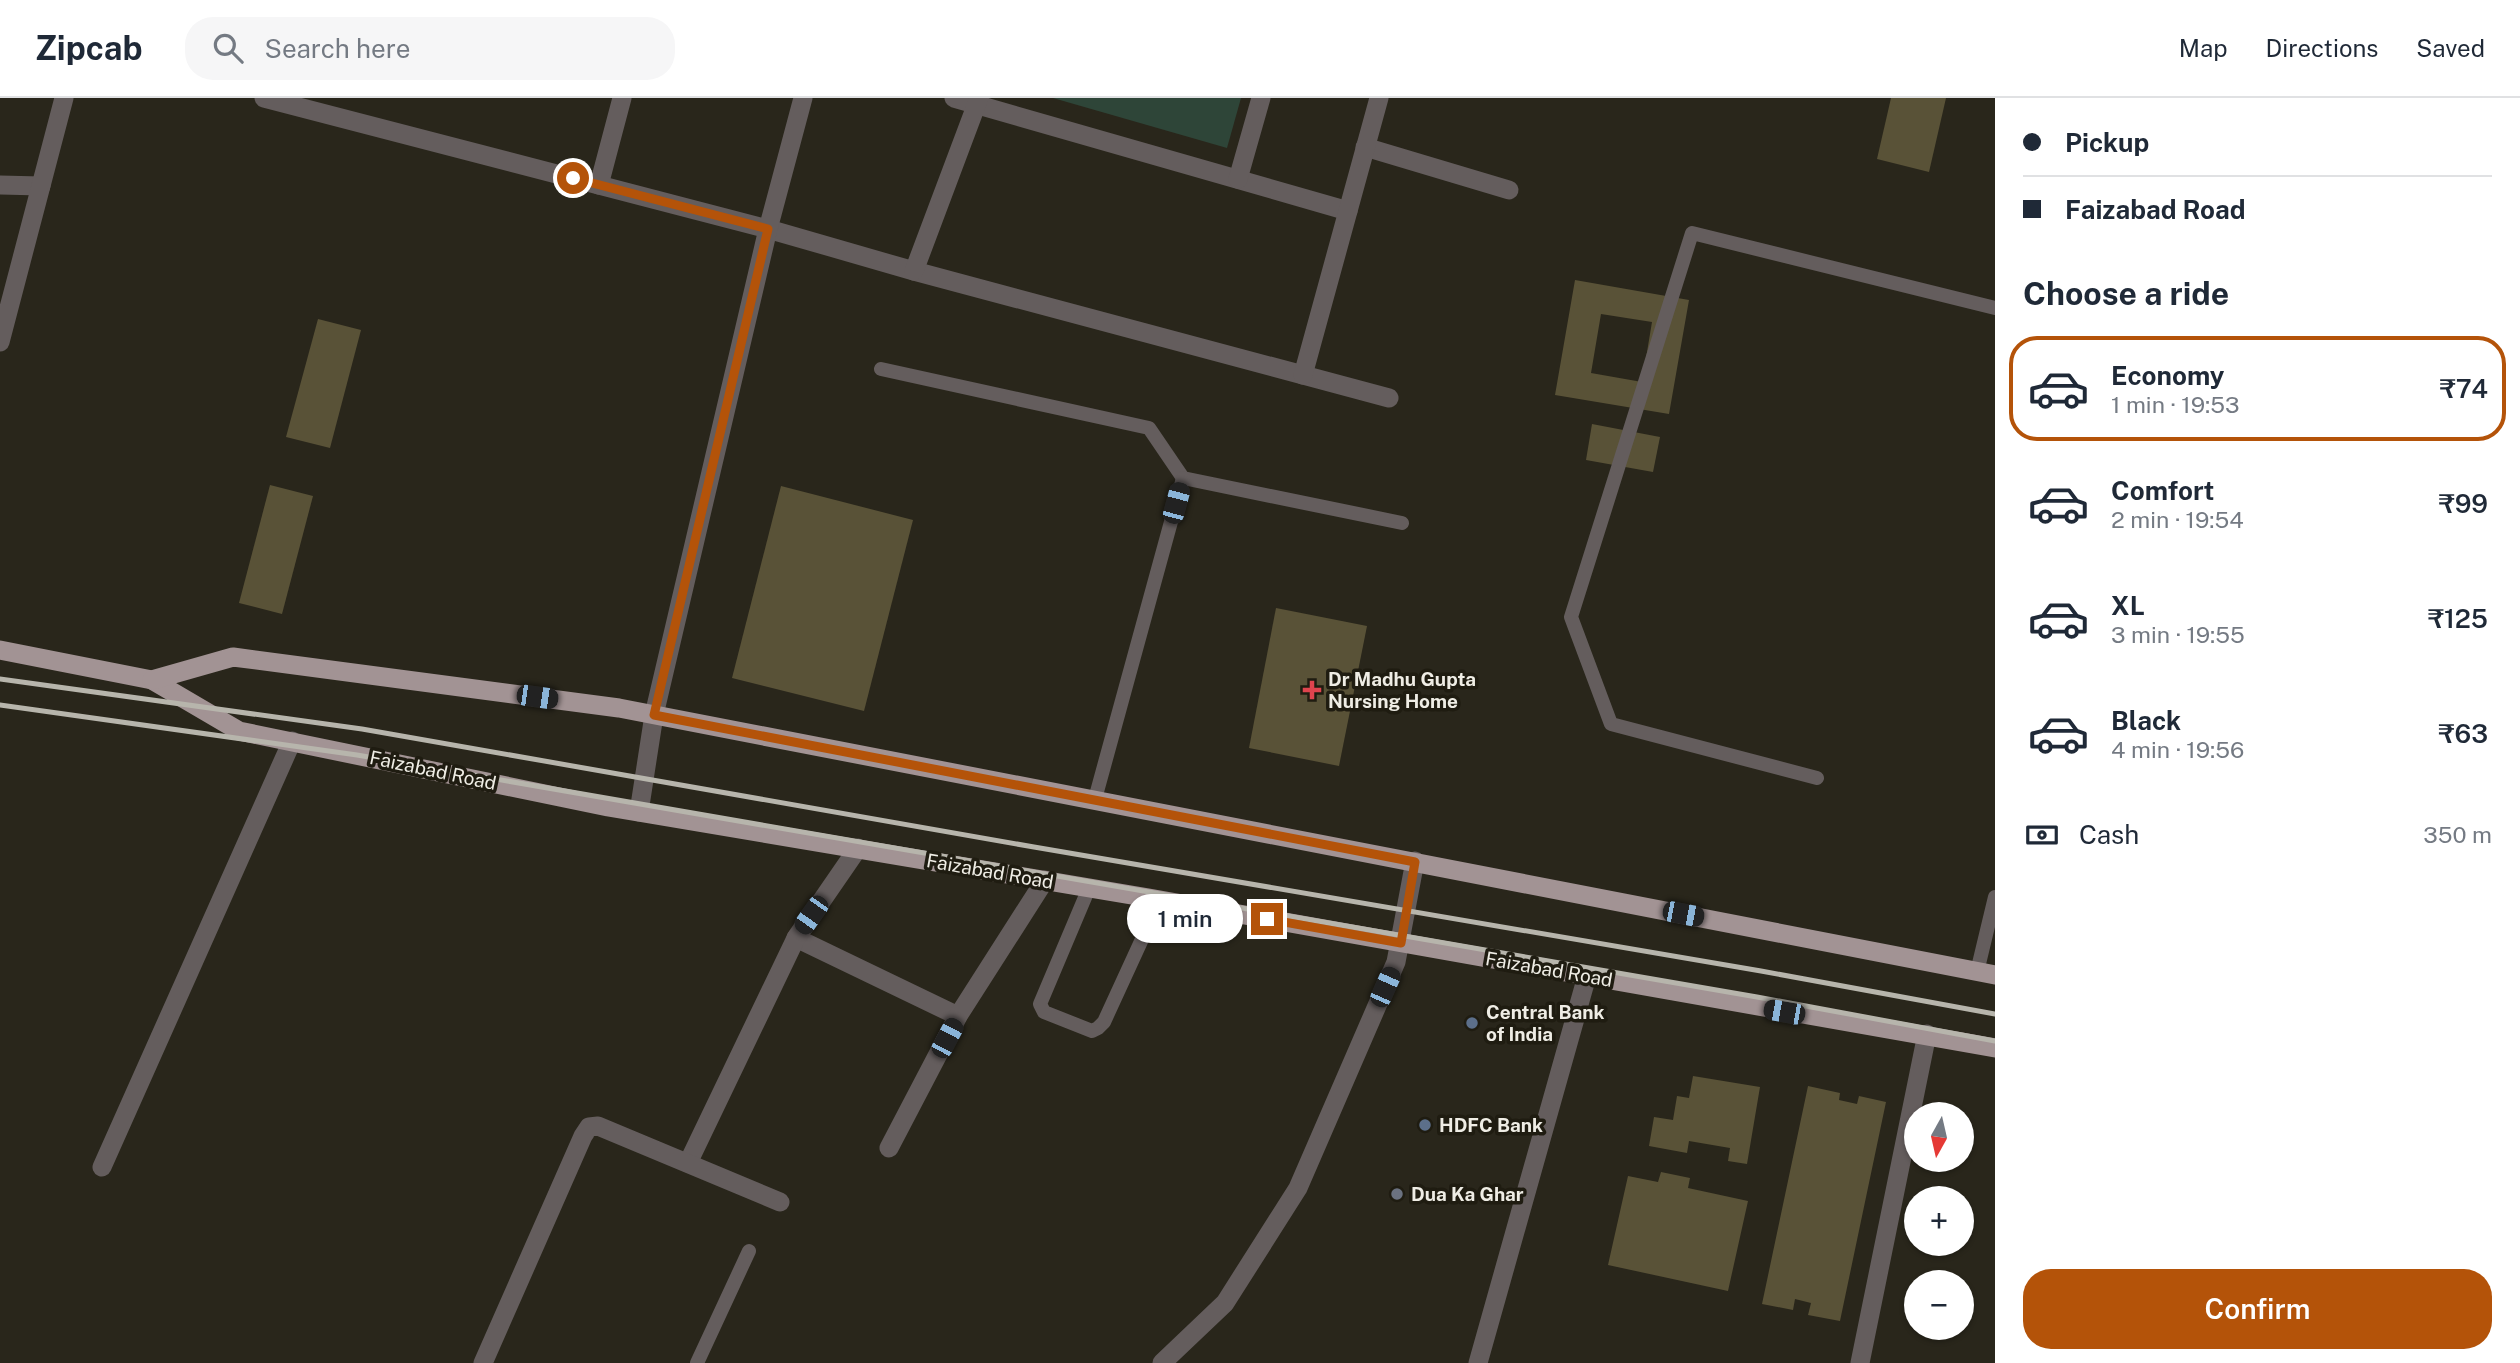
<!DOCTYPE html>
<meta charset="utf-8">
<style>
:root{--surface:#fff;--page:#f6f6f7;--text:#1f2937;--muted:#747a83;--line:#e0e1e3;--accent:#b45309}
body{margin:0;font-family:"Public Sans",sans-serif;background:var(--page);color:var(--text);height:100vh;display:flex;flex-direction:column;font-size:26px;white-space:nowrap}
*{box-sizing:border-box;margin:0}
p{font-size:23px;color:var(--muted)}
.icon{flex:none;width:38px;height:38px;fill:none;stroke:currentColor;stroke-width:2;stroke-linecap:round;stroke-linejoin:round}
.map{position:relative;flex:1;overflow:hidden}
.drawer{display:flex;flex-direction:column;background:var(--surface);width:525px}
.drawer>*{flex:none}
.guide{display:grid;align-content:center;height:154px;padding:0 28px;background:var(--surface)}
.needle{width:46px;rotate:188deg}
.fabs{position:absolute;left:1904px;top:1004px;display:grid;gap:14px}
.fabs a{display:grid;place-items:center;width:70px;height:70px;border-radius:50%;background:var(--surface);box-shadow:0 2px 5px #0004;font-size:35px}
.end{position:absolute;width:32px;height:32px;margin:-16px;border:9px solid #b45309;background:#fff;box-shadow:0 0 0 4px #fff}
.from{border-radius:50%}
.bubble{position:absolute;height:49px;border-radius:24px;background:var(--surface);box-shadow:0 2px 5px #0004;font-size:23px;font-weight:600;line-height:49px;text-align:center}
.car{position:absolute;width:21px;height:42px;margin:-21px -10px;border-radius:9px;box-shadow:0 0 5px 2px #0007;background:linear-gradient(#222 24%,#8ab4d8 0 40%,#222 0 76%,#8ab4d8 0 86%,#222 0)}
.guide b{display:flex;align-items:center;gap:24px;height:66px;font-size:26px}
.guide b+b{border-top:2px solid var(--line)}
.guide i{width:18px;height:18px;background:var(--text)}
ul{padding:0;list-style:none}
li{display:flex;align-items:center;gap:21px;height:105px;margin:0 14px 10px;padding:0 14px;border:4px solid transparent;border-radius:28px}
li div{flex:1}
li b{display:block;font-size:26px}
li em{font-style:normal;font-weight:600}
li.current{border-color:var(--accent)}
li>.icon{width:63px;height:63px;stroke-width:1.5}
h2{padding:0 28px;font-size:32px;line-height:84px}
.pay{display:flex;align-items:center;gap:18px;height:77px;padding:0 28px;font-size:26px}
.pay p{margin-inline-start:auto}
.cta{display:flex;gap:14px;margin-top:auto;padding:14px 28px}
.cta a{flex:1;height:80px;border-radius:28px;background:var(--accent);color:#fff;font-size:28px;font-weight:600;line-height:80px;text-align:center}
header{display:flex;align-items:center;gap:42px;box-sizing:border-box;height:98px;padding:0 35px;background:var(--surface);border-bottom:2px solid var(--line)}
header strong{font-size:33px}
nav{display:flex;gap:38px;margin-inline-start:auto;font-size:24px}
.search{width:490px;height:63px;background:var(--page);display:flex;align-items:center;gap:18px;box-sizing:border-box;padding:0 24px;border-radius:28px;color:var(--muted);font-size:26px}
main{display:flex;flex:1;min-height:0}
.map>svg:first-child{display:block}
.green{fill:#2e4538}
.building{fill:#595237;fill-rule:evenodd}
.lines{fill:none;stroke-linecap:round;stroke-linejoin:round}
.service{stroke:#645d5d;stroke-width:14}
.minor{stroke:#645d5d;stroke-width:19}
.tertiary{stroke:#645d5d;stroke-width:19}
.primary{stroke:#a29394;stroke-width:19}
.rail{stroke:#b7b5ac;stroke-width:5}
.route{stroke:#b45309;stroke-width:9}
.health-dot{fill:#e0444e;stroke:#1f1c11;stroke-width:2.5}
.service-dot{fill:#5c6f8a;stroke:#1f1c11;stroke-width:2.5}
.worship-dot{fill:#6b7280;stroke:#1f1c11;stroke-width:2.5}
.labels{text-anchor:middle;stroke-width:7;stroke-linejoin:round;paint-order:stroke}
.poi-label{font-size:19px;font-weight:bold;fill:#efede5;stroke:#1f1c11;text-anchor:start}
.street-label{font-size:19px;fill:#efede5;stroke:#1f1c11}
</style>
<header>
<strong>Zipcab</strong>
<div class="search"><svg class="icon" aria-label="search" viewBox="0 0 24 24"><circle cx="10" cy="10" r="6"/><path d="M15 15l6 6"/></svg>Search here</div>
<nav><a>Map</a><a>Directions</a><a>Saved</a></nav>
</header>
<main>
<div class="map">
<svg width="1995" height="1265" viewBox="0 0 1995 1265">
<rect width="100%" height="100%" fill="#29261b"/>
<path class="green" d="M1053,0H1241L1227,50Z"/>
<g class="building">
<path d="M1891,0H1946L1929,74L1877,61Z"/>
<path d="M1575,182L1689,202L1669,316L1555,297ZM1601,216L1652,224L1642,284L1591,275Z"/>
<path d="M318,221L361,232L330,350L286,339Z"/>
<path d="M1592,326L1660,339L1653,374L1586,362Z"/>
<path d="M270,387L313,398L282,516L239,505Z"/>
<path d="M781,388L913,422L864,613L732,580Z"/>
<path d="M1276,510L1367,528L1339,668L1249,650Z"/>
<path d="M1693,978L1760,989L1747,1066L1728,1063L1730,1050L1689,1043L1687,1055L1649,1048L1654,1019L1673,1022L1677,998L1689,1000Z"/>
<path d="M1808,988L1840,995L1839,1002L1857,1006L1859,998L1886,1004L1840,1223L1808,1217L1811,1205L1795,1201L1793,1212L1762,1206Z"/>
<path d="M1661,1074L1690,1080L1688,1090L1748,1103L1728,1193L1608,1167L1628,1078L1658,1084Z"/>
</g>
<g class="lines">
<g class="service">
<path d="M881,271L1149,330L1183,380L1402,425"/>
<path d="M1817,680L1611,626L1571,519L1692,135L1995,210"/>
<path d="M1095,701L1183,380"/>
<path d="M1089,790L1040,906L1044,914L1092,933L1098,930L1104,924L1160,802"/>
<path d="M1977,874L1995,799"/>
<path d="M697,1265L749,1153"/>
</g>
<g class="minor">
<path d="M264,0L768,131L914,173L1389,300"/>
<path d="M954,0L1348,113"/>
<path d="M1365,49L1509,92"/>
<path d="M1238,81L1261,0"/>
<path d="M0,87L41,88"/>
<path d="M599,87L622,0"/>
<path d="M914,173L979,0"/>
<path d="M0,244L64,0"/>
<path d="M1303,277L1379,0"/>
<path d="M639,714L654,617L768,131L803,0"/>
<path d="M796,840L958,918"/>
<path d="M889,1050L958,918L1045,782"/>
<path d="M688,1065L796,840L858,750"/>
<path d="M102,1069L292,643"/>
<path d="M483,1265L583,1038L589,1029L598,1028L780,1104"/>
<path d="M1478,1265L1587,878"/>
<path d="M1860,1265L1927,936"/>
</g>
<path class="tertiary" d="M1162,1265L1225,1205L1298,1090L1396,864L1415,763"/>
<g class="primary">
<path d="M0,552L152,582L239,633L608,709L1149,800L1995,950"/>
<path d="M152,582L233,559L619,610L1995,877"/>
</g>
<g class="rail">
<path d="M0,581L362,631L1034,749L1761,873L1995,916"/>
<path d="M0,607L357,657L1757,899L1995,943"/>
</g>
</g>
<g class="lines">
<path class="route" d="M573,80L768,131L654,617L1415,764L1401,845L1267,821"/>
</g>
<path class="health-dot" d="M1308.5 581.5h7v7h7v7h-7v7h-7v-7h-7v-7h7z"/>
<g class="service-dot">
<circle cx="1472" cy="925" r="7"/>
<circle cx="1425" cy="1027" r="7"/>
</g>
<circle class="worship-dot" cx="1397" cy="1096" r="7"/>
<g class="labels">
<g class="poi-label">
<text x="1328" y="588">Dr Madhu Gupta<tspan x="1328" dy="22">Nursing Home</tspan></text>
<text x="1486" y="921">Central Bank<tspan x="1486" dy="22">of India</tspan></text>
<text x="1439" y="1034">HDFC Bank</text>
<text x="1411" y="1103">Dua Ka Ghar</text>
</g>
<g class="street-label">
<text transform="translate(433 672) rotate(12)" y="7">Faizabad Road</text>
<text transform="translate(990 773) rotate(10)" y="7">Faizabad Road</text>
<text transform="translate(1549 871) rotate(10)" y="7">Faizabad Road</text>
</g>
</g>
</svg>
<div class="fabs">
<a><svg class="needle" viewBox="-14 -14 28 28"><path d="M0-13l5 13h-10z" fill="#e53935"/><path d="M0 13l5-13h-10z" fill="#747a83"/></svg></a>
<a>+</a>
<a>−</a>
</div>
<i class="end from" style="left:573px;top:80px"></i>
<i class="end" style="left:1267px;top:821px"></i>
<div class="bubble" style="left:1127px;top:796px;width:116px">1 min</div>
<i class="car" style="left:1176px;top:405px;rotate:15deg"></i>
<i class="car" style="left:537px;top:599px;rotate:98deg"></i>
<i class="car" style="left:1683px;top:816px;rotate:101deg"></i>
<i class="car" style="left:811px;top:817px;rotate:215deg"></i>
<i class="car" style="left:1385px;top:889px;rotate:24deg"></i>
<i class="car" style="left:1784px;top:914px;rotate:280deg"></i>
<i class="car" style="left:947px;top:940px;rotate:28deg"></i>
</div>
<section class="drawer">
<div class="guide">
<b><i class="from"></i>Pickup</b>
<b><i></i>Faizabad Road</b>
</div>
<h2>Choose a ride</h2>
<ul>
<li class="current"><svg class="icon" aria-label="car" viewBox="0 0 24 24"><path d="M5 17H2v-5l4-1 3-4h7l3 4 3 1v5h-3M9 17h6M6 11h13"/><circle cx="7" cy="17" r="2"/><circle cx="17" cy="17" r="2"/></svg><div><b>Economy</b><p>1 min · 19:53</p></div><em>₹74</em></li>
<li><svg class="icon" aria-label="car" viewBox="0 0 24 24"><path d="M5 17H2v-5l4-1 3-4h7l3 4 3 1v5h-3M9 17h6M6 11h13"/><circle cx="7" cy="17" r="2"/><circle cx="17" cy="17" r="2"/></svg><div><b>Comfort</b><p>2 min · 19:54</p></div><em>₹99</em></li>
<li><svg class="icon" aria-label="car" viewBox="0 0 24 24"><path d="M5 17H2v-5l4-1 3-4h7l3 4 3 1v5h-3M9 17h6M6 11h13"/><circle cx="7" cy="17" r="2"/><circle cx="17" cy="17" r="2"/></svg><div><b>XL</b><p>3 min · 19:55</p></div><em>₹125</em></li>
<li><svg class="icon" aria-label="car" viewBox="0 0 24 24"><path d="M5 17H2v-5l4-1 3-4h7l3 4 3 1v5h-3M9 17h6M6 11h13"/><circle cx="7" cy="17" r="2"/><circle cx="17" cy="17" r="2"/></svg><div><b>Black</b><p>4 min · 19:56</p></div><em>₹63</em></li>
</ul>
<div class="pay"><svg class="icon" aria-label="cash" viewBox="0 0 24 24"><path d="M3 7h18v10H3z"/><circle cx="12" cy="12" r="2"/></svg>Cash<p>350 m</p></div>
<div class="cta"><a>Confirm</a></div>
</section>
</main>
